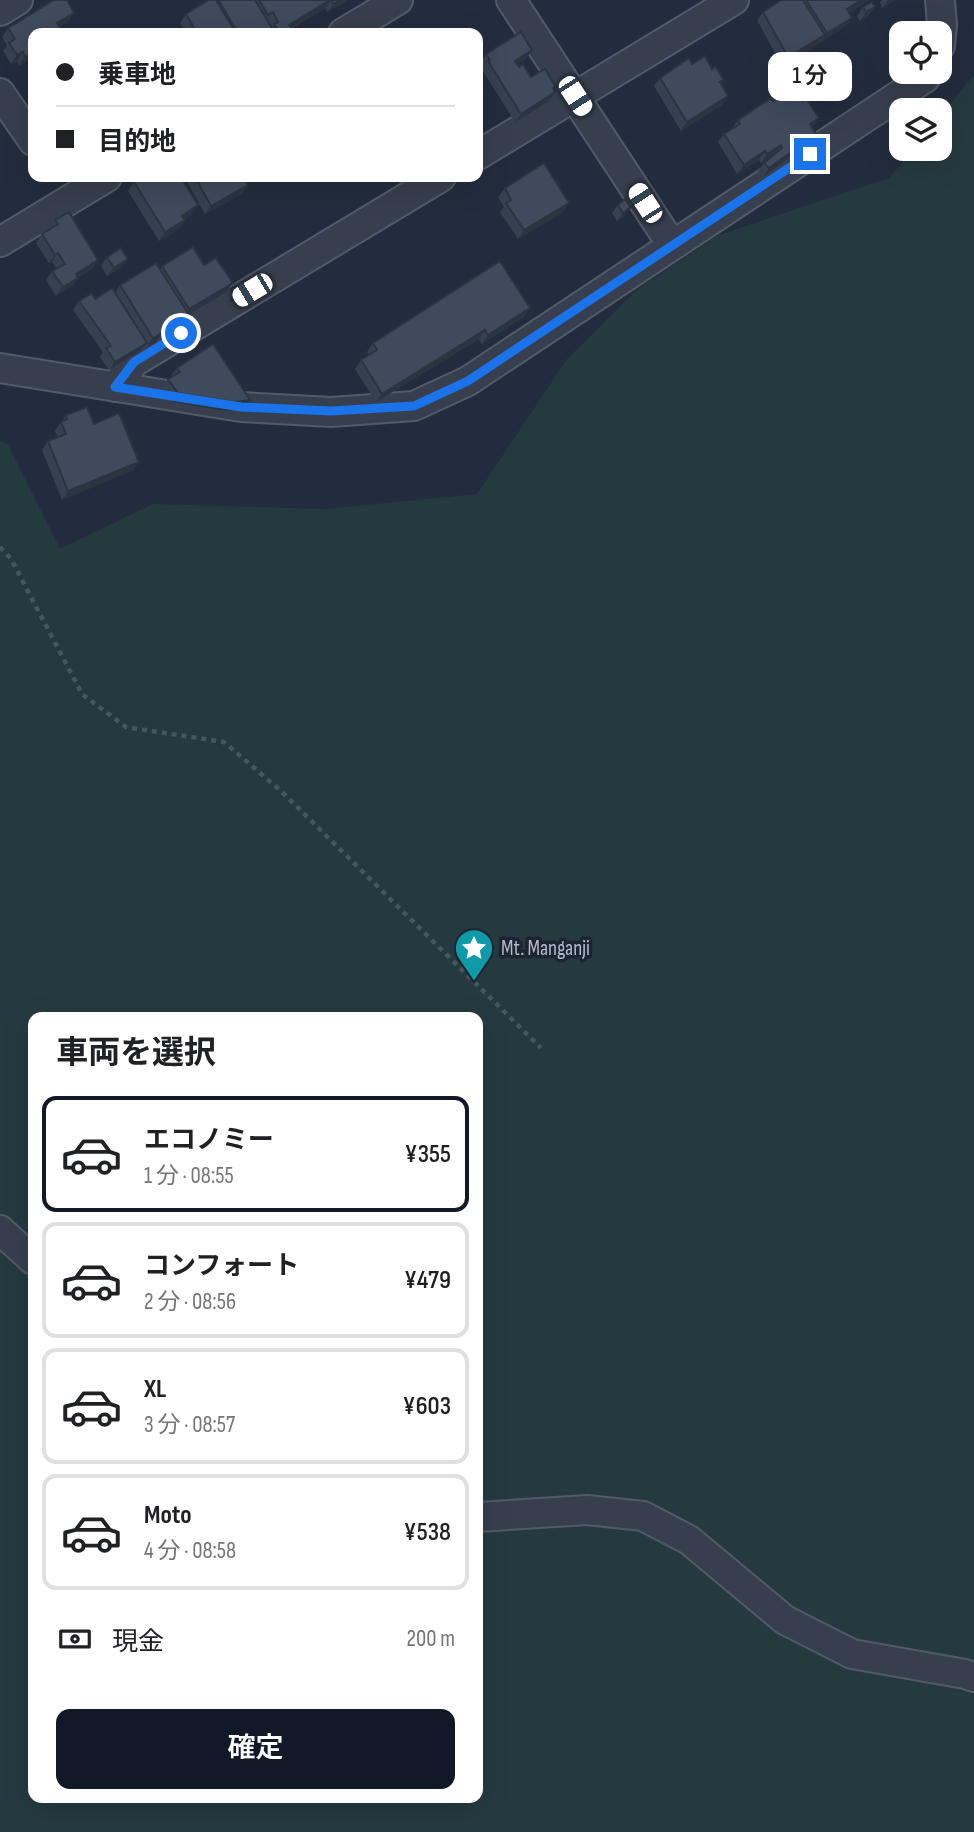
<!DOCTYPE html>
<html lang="ja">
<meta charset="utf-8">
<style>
:root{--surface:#fff;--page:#f6f6f6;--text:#202124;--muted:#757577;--line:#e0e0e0;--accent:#111827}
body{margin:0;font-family:"Sofia Sans Condensed","Noto Sans JP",sans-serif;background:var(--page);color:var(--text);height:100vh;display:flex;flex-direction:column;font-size:26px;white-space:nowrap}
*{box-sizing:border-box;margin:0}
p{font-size:23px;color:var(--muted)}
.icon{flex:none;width:38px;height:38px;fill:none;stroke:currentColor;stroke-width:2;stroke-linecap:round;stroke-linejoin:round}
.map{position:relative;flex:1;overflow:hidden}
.details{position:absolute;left:28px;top:1012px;width:455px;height:791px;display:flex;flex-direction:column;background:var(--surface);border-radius:14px;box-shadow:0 7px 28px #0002}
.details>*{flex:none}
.banner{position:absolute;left:28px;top:28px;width:455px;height:154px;border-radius:14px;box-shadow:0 7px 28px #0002;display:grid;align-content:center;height:154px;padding:0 28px;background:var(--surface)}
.buttons{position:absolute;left:889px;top:21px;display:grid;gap:14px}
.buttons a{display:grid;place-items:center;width:63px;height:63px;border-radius:14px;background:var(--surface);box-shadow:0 7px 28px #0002;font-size:35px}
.end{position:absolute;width:32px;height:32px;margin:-16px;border:9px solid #1a73e8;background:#fff;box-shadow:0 0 0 4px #fff}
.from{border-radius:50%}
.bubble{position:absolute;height:49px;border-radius:14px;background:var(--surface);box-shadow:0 7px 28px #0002;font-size:23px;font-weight:600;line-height:49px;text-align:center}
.car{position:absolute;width:21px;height:42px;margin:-21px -10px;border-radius:9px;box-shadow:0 0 5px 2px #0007;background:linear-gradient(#fff 24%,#345 0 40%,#fff 0 76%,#345 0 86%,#fff 0)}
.banner b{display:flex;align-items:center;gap:24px;height:66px;font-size:26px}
.banner b+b{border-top:2px solid var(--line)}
.banner i{width:18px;height:18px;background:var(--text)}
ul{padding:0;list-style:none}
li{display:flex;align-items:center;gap:21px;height:116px;margin:0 14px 10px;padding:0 14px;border:4px solid var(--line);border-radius:14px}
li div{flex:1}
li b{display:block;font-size:26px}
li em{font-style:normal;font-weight:600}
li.on{border-color:var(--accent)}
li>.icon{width:63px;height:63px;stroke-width:1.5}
h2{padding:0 28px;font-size:32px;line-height:84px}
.pay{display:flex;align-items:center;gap:18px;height:77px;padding:0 28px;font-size:26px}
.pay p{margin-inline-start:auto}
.action{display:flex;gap:14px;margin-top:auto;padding:14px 28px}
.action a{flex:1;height:80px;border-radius:14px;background:var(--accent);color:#fff;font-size:28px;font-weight:600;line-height:80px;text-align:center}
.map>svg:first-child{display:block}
.green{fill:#253a3f;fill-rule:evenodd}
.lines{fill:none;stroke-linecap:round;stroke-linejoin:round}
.street-casing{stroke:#525a69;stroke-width:32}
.path{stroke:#43575c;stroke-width:4.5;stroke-dasharray:5 5;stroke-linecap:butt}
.street{stroke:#373f4e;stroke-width:28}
.wall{fill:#364050}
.shaded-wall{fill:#2c3441}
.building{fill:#3f4a5d;stroke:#2c3441;stroke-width:2}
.route{stroke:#1a73e8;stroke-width:9}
.labels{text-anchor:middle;stroke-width:7;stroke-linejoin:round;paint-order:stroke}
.poi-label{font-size:21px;fill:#b3bac9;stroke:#1c2433;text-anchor:start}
</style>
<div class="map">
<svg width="974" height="1832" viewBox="0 0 974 1832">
<rect width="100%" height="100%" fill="#232c3e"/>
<path class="green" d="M974,75V1832H0V441L8,445L60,549L153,504L326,509L477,494L567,359L638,289L719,235L889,178L913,149H940V116ZM33,1017H478V1797H33Z"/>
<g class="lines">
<g class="street-casing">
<g id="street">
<path d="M511,0L672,245"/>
<path d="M0,11L18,0"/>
<path d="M343,33L398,0"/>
<path d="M940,46L942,25L940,0"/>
<path d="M0,93L33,141"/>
<path d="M478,155L734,0"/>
<path d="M0,242L107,177"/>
<path d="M0,368L241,407L331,412L414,406L468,381L925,78L929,72"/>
<path d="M115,387L134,362L441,177"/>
<path d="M0,1230L33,1260"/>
<path d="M478,1517L587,1510L643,1516L689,1540L785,1620L852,1654L965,1674L974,1677"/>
</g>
</g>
<path class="path" d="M0,547L11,559L82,694L126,727L224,742L281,791L541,1048"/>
<use href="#street" class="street"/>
</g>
<g class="wall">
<path d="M221,0H347L345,2L327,12L325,8L291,29L294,33H186L180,23L186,14L218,3Z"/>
<path d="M781,0H869L849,13L846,26L821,42L820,41L819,44L782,66L757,20L763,12Z"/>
<path d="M882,0H895L882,8L880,2Z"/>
<path d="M863,7H875L868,16L860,21L857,16Z"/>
<path d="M68,22L33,33V57L19,66L17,61L11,64L3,51L7,46L2,37L8,28Z"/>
<path d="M486,54L526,59L517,64L519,67L531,77L554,90L549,101L515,122L482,70L483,68L480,63Z"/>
<path d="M692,64L712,69L724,80L721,84L728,96L722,105L681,131L654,86L660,78Z"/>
<path d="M773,101H803L819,118L812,127L816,134L810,142L763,177L758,171L764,163L775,154L761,163L759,160L737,174L718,142L724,134L732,129L738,120Z"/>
<path d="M184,177H244L248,185L242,194L205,214Z"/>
<path d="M134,182L192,214L184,219L185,220L179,229L159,241L128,191Z"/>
<path d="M505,188L563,212L518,239L500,212L504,207L498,197Z"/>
<path d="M618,205L625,216L617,221L612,213Z"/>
<path d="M55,220L98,260L92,269L78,277L72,286L56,296L46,280L52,271L57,269L52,262L49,263L36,243L42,234L49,230V229Z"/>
<path d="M107,257L128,259L122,267L107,276L101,266Z"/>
<path d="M204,265L226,292L189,315L181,325L182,327L176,336L159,346L156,342L147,347L145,344L140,351L109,370L100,357L103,352L73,310L79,301L95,299L115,293L120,285L160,269L162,266Z"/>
<path d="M236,286L234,300L228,303L225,298L231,289Z"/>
<path d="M524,317L482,344L479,339L376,402L355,369L361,360L369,355L367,352L373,343Z"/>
<path d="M177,368L243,409L227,411L172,402L162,388L168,379L171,377V376Z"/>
<path d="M66,415L94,424L139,462L133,470L62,500L42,450L48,441L58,438L55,431Z"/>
</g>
<g class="shaded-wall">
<path d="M331,0L325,8L283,33L289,25Z"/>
<path d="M340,0H347L345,2L327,12L334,4Z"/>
<path d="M861,0H869L841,18L847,9Z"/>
<path d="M888,0H895L882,8Z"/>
<path d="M875,7L868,16L860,21L866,12Z"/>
<path d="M74,13L68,22L51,32L57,23Z"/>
<path d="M852,18L846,26L821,42L827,33Z"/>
<path d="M825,35L819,44L782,66L788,57Z"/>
<path d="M532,50L526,59L509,70L515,61Z"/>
<path d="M23,52L17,61L11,64L17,55Z"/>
<path d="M33,52V57L19,66L25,57Z"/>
<path d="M555,92L549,101L515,122L521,114Z"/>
<path d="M728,96L722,105L681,131L687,122Z"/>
<path d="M819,118L813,127L804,133L810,124Z"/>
<path d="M816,134L810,142L763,177L769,168Z"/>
<path d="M781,145L775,154L761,163L767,154Z"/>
<path d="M765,151L759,160L737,174L744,165Z"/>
<path d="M248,185L242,194L205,214L211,206Z"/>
<path d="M569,203L563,212L518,239L524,230Z"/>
<path d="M198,205L192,214L176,225L182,216Z"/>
<path d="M631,207L625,216L617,221L623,213Z"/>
<path d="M185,220L179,229L159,241L165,232Z"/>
<path d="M58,253L52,262L49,263L55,255Z"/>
<path d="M128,259L122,267L107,276L114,268Z"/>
<path d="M98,260L92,269L69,282L76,274Z"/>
<path d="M78,278L72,286L56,296L63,287Z"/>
<path d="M233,283L226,292L183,318L189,309Z"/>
<path d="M240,291L234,300L228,303L234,295Z"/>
<path d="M530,308L524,317L482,344L488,335Z"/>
<path d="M189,315L183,324L173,330L179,321Z"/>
<path d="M182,327L176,336L159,346L165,337Z"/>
<path d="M485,330L479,339L376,402L382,394Z"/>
<path d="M162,333L156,342L147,347L153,338Z"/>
<path d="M147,343L140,351L109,370L115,362Z"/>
<path d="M178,393L250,400L243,409L227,411L172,402Z"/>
<path d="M139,462L133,470L62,500L68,491Z"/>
</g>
<g class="building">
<path d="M54,0H67L74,13L57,23L64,33H33V52L25,57L23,52L17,55L9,43L15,39L8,28Z"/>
<path d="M209,0H216L236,33H197L186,14Z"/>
<path d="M221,0H255L275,33H238L219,1Z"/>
<path d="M259,0H330L289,25L294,33H280L274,24L278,22L273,12L268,15Z"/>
<path d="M331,0H340L334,4Z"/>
<path d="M781,0H803L825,35L788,57L763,12Z"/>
<path d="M806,0H861L847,9L852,18L827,33Z"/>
<path d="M872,2L875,7L866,12L863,7Z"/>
<path d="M521,32L532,50L515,61L519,67L523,64L531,77L545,69L556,87L553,88L555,92L521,114L488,61L490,60L486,54Z"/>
<path d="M705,56L712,69L715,66L724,80L720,82L728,96L687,122L660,78L689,58L692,64Z"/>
<path d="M793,87L803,101L806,98L819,118L810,124L816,134L769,168L764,163L782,148L781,145L767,154L765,151L744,165L724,134L740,124L738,120L771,98L773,101Z"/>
<path d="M544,163L569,203L524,230L506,203L511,200L505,188Z"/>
<path d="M144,177H181L198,205L182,216L185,220L165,232L134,182Z"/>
<path d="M195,177H244L248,185L211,206Z"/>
<path d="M625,199L631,207L623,213L618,205Z"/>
<path d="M69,212L98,260L76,274L78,278L63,287L52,271L65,264L58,253L55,255L42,234L58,224L55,220Z"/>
<path d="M193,247L204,265L216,258L233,283L189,309L162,266Z"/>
<path d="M121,248L128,259L114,268L107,257Z"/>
<path d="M500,261L530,308L488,335L485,330L382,394L361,360L377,350L373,343Z"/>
<path d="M156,263L189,315L179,321L182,327L165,337L162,333L153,338L120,285Z"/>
<path d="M236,286L240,291L234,295L231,289Z"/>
<path d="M112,288L147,343L115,362L106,348L111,346L79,301L92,293L95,299Z"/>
<path d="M213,344L250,400L234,402L178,393L168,379L180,372L177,368Z"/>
<path d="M87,407L94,424L119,413L139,462L68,491L48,441L66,434L61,422L67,419L66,415Z"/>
</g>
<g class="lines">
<path class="route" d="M181,333L134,362L115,387L241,407L331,411L414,406L468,381L810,154"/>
</g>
<defs>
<g id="sight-pin" transform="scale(2.0125)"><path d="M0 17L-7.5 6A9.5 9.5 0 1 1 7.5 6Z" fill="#0f9aa8" stroke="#1c2433"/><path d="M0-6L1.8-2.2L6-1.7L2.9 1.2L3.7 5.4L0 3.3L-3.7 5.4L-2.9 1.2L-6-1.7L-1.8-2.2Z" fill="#fff"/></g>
</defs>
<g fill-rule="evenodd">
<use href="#sight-pin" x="474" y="948"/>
</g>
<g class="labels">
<g class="poi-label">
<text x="501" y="955">Mt. Manganji</text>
</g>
</g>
</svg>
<div class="buttons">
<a><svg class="icon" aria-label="locate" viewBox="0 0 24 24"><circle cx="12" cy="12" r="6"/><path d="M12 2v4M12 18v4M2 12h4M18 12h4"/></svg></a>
<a><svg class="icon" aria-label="layers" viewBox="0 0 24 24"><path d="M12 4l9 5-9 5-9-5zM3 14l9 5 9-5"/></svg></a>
</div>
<i class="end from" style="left:181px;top:333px"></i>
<i class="end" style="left:810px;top:154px"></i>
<div class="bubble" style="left:768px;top:52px;width:84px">1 分</div>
<i class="car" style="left:575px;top:96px;rotate:147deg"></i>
<i class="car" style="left:645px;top:203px;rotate:327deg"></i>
<i class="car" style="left:252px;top:290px;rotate:239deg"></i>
<div class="banner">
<b><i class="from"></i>乗車地</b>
<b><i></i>目的地</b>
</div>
<section class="details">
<h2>車両を選択</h2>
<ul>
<li class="on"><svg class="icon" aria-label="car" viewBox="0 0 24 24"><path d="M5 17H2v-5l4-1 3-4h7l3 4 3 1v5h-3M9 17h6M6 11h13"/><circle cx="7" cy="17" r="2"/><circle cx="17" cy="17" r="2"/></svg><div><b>エコノミー</b><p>1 分 · 08:55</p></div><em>¥355</em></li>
<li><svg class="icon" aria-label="car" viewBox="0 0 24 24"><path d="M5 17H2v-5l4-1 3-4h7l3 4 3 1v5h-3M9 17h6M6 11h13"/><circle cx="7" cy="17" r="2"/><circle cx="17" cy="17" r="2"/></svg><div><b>コンフォート</b><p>2 分 · 08:56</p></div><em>¥479</em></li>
<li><svg class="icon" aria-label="car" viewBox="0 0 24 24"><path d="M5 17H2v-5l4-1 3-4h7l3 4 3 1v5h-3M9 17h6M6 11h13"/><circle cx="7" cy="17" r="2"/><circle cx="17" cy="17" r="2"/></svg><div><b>XL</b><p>3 分 · 08:57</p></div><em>¥603</em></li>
<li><svg class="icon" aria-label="car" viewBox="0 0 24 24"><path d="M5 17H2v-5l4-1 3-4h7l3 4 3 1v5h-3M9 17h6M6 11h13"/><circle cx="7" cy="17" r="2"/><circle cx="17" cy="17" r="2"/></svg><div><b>Moto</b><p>4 分 · 08:58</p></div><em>¥538</em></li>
</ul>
<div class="pay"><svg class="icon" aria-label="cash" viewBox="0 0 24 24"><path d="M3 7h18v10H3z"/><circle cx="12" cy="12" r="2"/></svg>現金<p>200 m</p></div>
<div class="action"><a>確定</a></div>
</section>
</div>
